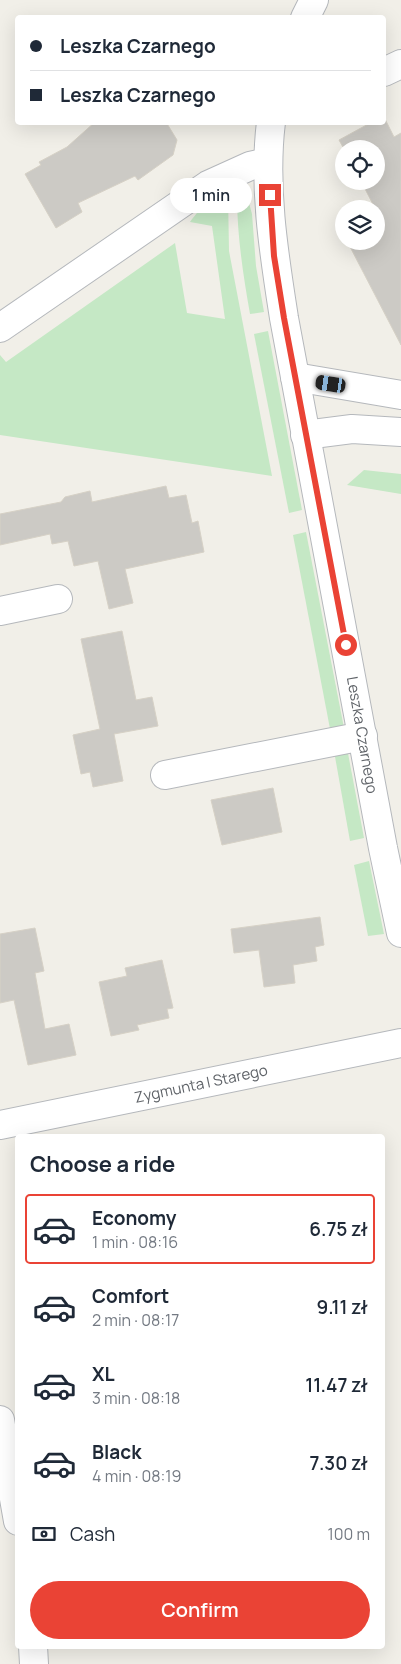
<!DOCTYPE html>
<meta charset="utf-8">
<style>
:root{--surface:#fff;--page:#f6f6f7;--text:#1f2937;--muted:#747a83;--line:#e0e1e3;--accent:#ea4335}
body{margin:0;font-family:Manrope,sans-serif;background:var(--page);color:var(--text);height:100vh;display:flex;flex-direction:column;font-size:19px;white-space:nowrap}
*{box-sizing:border-box;margin:0}
p{font-size:16px;color:var(--muted)}
.icon{flex:none;width:28px;height:28px;fill:none;stroke:currentColor;stroke-width:2;stroke-linecap:round;stroke-linejoin:round}
.map{position:relative;flex:1;overflow:hidden}
.drawer{position:absolute;left:15px;top:1134px;width:370px;height:515px;display:flex;flex-direction:column;background:var(--surface);border-radius:5px;box-shadow:0 5px 20px #0002}
.drawer>*{flex:none}
.banner{position:absolute;left:15px;top:15px;width:371px;height:110px;border-radius:5px;box-shadow:0 5px 20px #0002;display:grid;align-content:center;height:110px;padding:0 15px;background:var(--surface)}
.fabs{position:absolute;left:335px;top:140px;display:grid;gap:10px}
.fabs a{display:grid;place-items:center;width:50px;height:50px;border-radius:50%;background:var(--surface);box-shadow:0 5px 20px #0002;font-size:25px}
.end{position:absolute;width:22px;height:22px;margin:-11px;border:6px solid #ea4335;background:#fff;box-shadow:0 0 0 2px #fff}
.from{border-radius:50%}
.bubble{position:absolute;height:35px;border-radius:18px;background:var(--surface);box-shadow:0 5px 20px #0002;font-size:16px;font-weight:600;line-height:35px;text-align:center}
.car{position:absolute;width:15px;height:30px;margin:-15px -8px;border-radius:6px;box-shadow:0 0 4px 1px #0007;background:linear-gradient(#222 24%,#8ab4d8 0 40%,#222 0 76%,#8ab4d8 0 86%,#222 0)}
.banner b{display:flex;align-items:center;gap:18px;height:48px;font-size:19px}
.banner b+b{border-top:1px solid var(--line)}
.banner i{width:12px;height:12px;background:var(--text)}
ul{padding:0;list-style:none}
li{display:flex;align-items:center;gap:15px;height:70px;margin:0 10px 8px;padding:0 5px;border:2px solid transparent;border-radius:5px}
li div{flex:1}
li b{display:block;font-size:19px}
li em{font-style:normal;font-weight:600}
li.active{border-color:var(--accent)}
li>.icon{width:45px;height:45px;stroke-width:1.5}
h2{padding:0 15px;font-size:22px;line-height:60px}
.pay{display:flex;align-items:center;gap:12px;height:55px;padding:0 15px;font-size:19px}
.pay p{margin-inline-start:auto}
.button{display:flex;gap:10px;margin-top:auto;padding:10px 15px}
.button a{flex:1;height:58px;border-radius:30px;background:var(--accent);color:#fff;font-size:20px;font-weight:600;line-height:58px;text-align:center}
.map>svg:first-child{display:block}
.green{fill:#c5e8c5}
.building{fill:#cccac5;stroke:#d6d1c6}
.lines{fill:none;stroke-linecap:round;stroke-linejoin:round}
.minor-casing{stroke:#b5b8bc;stroke-width:30}
.minor{stroke:#fff;stroke-width:28}
.route{stroke:#ea4335;stroke-width:6}
.labels{text-anchor:middle;stroke-width:4;stroke-linejoin:round;paint-order:stroke}
.street-label{font-size:15px;fill:#5f6368;stroke:#fff}
</style>
<div class="map">
<svg width="401" height="1664" viewBox="0 0 401 1664">
<rect width="100%" height="100%" fill="#f1efe8"/>
<g class="green">
<path d="M228,194L229,251L272,476L0,435V355L6,362L175,243L187,313L225,319L212,226L190,222C202,206 208,199 228,194Z"/>
<path d="M237,195L249,203L252,214L256,266L264,312L250,314C243,274 237,235 237,195Z"/>
<path d="M268,331L302,510L289,513L254,334Z"/>
<path d="M364,470L401,474V494L347,485Z"/>
<path d="M306,532L344,728L331,734L293,535Z"/>
<path d="M347,748L364,838L350,841L334,751Z"/>
<path d="M369,861L384,934L368,936L354,865Z"/>
</g>
<g class="building">
<path d="M384,117L394,137L401,133V345L347,241H376V220L380,218L361,181H376V149H344L339,140L372,122H384Z"/>
<path d="M95,122H166L177,140L173,155L138,180L135,176L78,203L82,212L56,228L25,174L41,165L39,162L67,147Z"/>
<path d="M166,486L169,498L186,495L192,523L198,521L204,552L125,569L133,603L109,609L98,561L74,566L68,541L52,544L50,534L0,545V514L61,502L65,497L90,491L92,502Z"/>
<path d="M122,631L136,700L152,697L158,726L114,734L123,781L93,787L90,772L81,774L73,735L100,729L81,639Z"/>
<path d="M273,788L282,832L222,845L211,800Z"/>
<path d="M320,917L324,945L315,947L317,961L293,965L295,983L264,987L259,950L234,953L231,929Z"/>
<path d="M35,928L44,971L35,973L45,1029L69,1024L76,1055L28,1065L14,1000L0,1003V934Z"/>
<path d="M162,960L173,1008L167,1009L169,1018L137,1025L139,1030L111,1036L99,982L127,976L125,968Z"/>
</g>
<g class="lines">
<g class="minor-casing">
<g id="minor">
<path d="M305,18L314,0"/>
<path d="M384,72L401,64"/>
<path d="M271,122C263,187 274,254 284,318L383,848L401,933"/>
<path d="M0,328L208,185L250,166L268,162"/>
<path d="M295,377L401,395"/>
<path d="M305,435L352,429L401,432"/>
<path d="M0,611L58,599"/>
<path d="M165,775L363,736"/>
<path d="M0,1125L401,1043"/>
<path d="M0,1420L18,1521"/>
<path d="M33,1646L34,1664"/>
</g>
</g>
<use href="#minor" class="minor"/>
</g>
<g class="lines">
<path class="route" d="M270,195L274,256L284,318L346,645"/>
</g>
<g class="labels">
<g class="street-label">
<text transform="translate(362 735) rotate(80)" y="5">Leszka Czarnego</text>
<text transform="translate(201 1084) rotate(-12)" y="5">Zygmunta I Starego</text>
</g>
</g>
</svg>
<div class="fabs">
<a><svg class="icon" aria-label="locate" viewBox="0 0 24 24"><circle cx="12" cy="12" r="6"/><path d="M12 2v4M12 18v4M2 12h4M18 12h4"/></svg></a>
<a><svg class="icon" aria-label="layers" viewBox="0 0 24 24"><path d="M12 4l9 5-9 5-9-5zM3 14l9 5 9-5"/></svg></a>
</div>
<i class="end from" style="left:346px;top:645px"></i>
<i class="end" style="left:270px;top:195px"></i>
<div class="bubble" style="left:170px;top:178px;width:82px">1 min</div>
<i class="car" style="left:331px;top:384px;rotate:279deg"></i>
<div class="banner">
<b><i class="from"></i>Leszka Czarnego</b>
<b><i></i>Leszka Czarnego</b>
</div>
<section class="drawer">
<h2>Choose a ride</h2>
<ul>
<li class="active"><svg class="icon" aria-label="car" viewBox="0 0 24 24"><path d="M5 17H2v-5l4-1 3-4h7l3 4 3 1v5h-3M9 17h6M6 11h13"/><circle cx="7" cy="17" r="2"/><circle cx="17" cy="17" r="2"/></svg><div><b>Economy</b><p>1 min · 08:16</p></div><em>6.75 zł</em></li>
<li><svg class="icon" aria-label="car" viewBox="0 0 24 24"><path d="M5 17H2v-5l4-1 3-4h7l3 4 3 1v5h-3M9 17h6M6 11h13"/><circle cx="7" cy="17" r="2"/><circle cx="17" cy="17" r="2"/></svg><div><b>Comfort</b><p>2 min · 08:17</p></div><em>9.11 zł</em></li>
<li><svg class="icon" aria-label="car" viewBox="0 0 24 24"><path d="M5 17H2v-5l4-1 3-4h7l3 4 3 1v5h-3M9 17h6M6 11h13"/><circle cx="7" cy="17" r="2"/><circle cx="17" cy="17" r="2"/></svg><div><b>XL</b><p>3 min · 08:18</p></div><em>11.47 zł</em></li>
<li><svg class="icon" aria-label="car" viewBox="0 0 24 24"><path d="M5 17H2v-5l4-1 3-4h7l3 4 3 1v5h-3M9 17h6M6 11h13"/><circle cx="7" cy="17" r="2"/><circle cx="17" cy="17" r="2"/></svg><div><b>Black</b><p>4 min · 08:19</p></div><em>7.30 zł</em></li>
</ul>
<div class="pay"><svg class="icon" aria-label="cash" viewBox="0 0 24 24"><path d="M3 7h18v10H3z"/><circle cx="12" cy="12" r="2"/></svg>Cash<p>100 m</p></div>
<div class="button"><a>Confirm</a></div>
</section>
</div>
